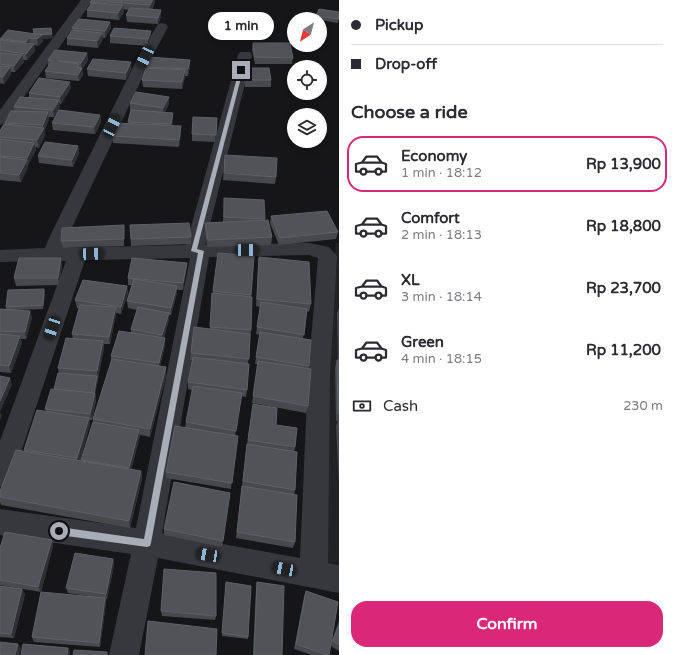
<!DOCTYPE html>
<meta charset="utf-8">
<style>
:root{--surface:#fff;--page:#f7f7f7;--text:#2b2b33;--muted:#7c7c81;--line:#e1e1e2;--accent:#db2777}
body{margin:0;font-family:"Varela Round",sans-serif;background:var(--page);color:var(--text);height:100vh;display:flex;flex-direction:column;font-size:15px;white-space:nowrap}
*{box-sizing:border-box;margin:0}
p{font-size:13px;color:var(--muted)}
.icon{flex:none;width:22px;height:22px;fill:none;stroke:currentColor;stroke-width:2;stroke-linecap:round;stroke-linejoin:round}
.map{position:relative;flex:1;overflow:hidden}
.sheet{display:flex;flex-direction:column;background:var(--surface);width:336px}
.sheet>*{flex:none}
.banner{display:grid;align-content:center;height:88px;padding:0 12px;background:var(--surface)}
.needle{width:26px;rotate:216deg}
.buttons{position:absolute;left:287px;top:12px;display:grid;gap:8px}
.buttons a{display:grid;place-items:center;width:40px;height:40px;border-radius:50%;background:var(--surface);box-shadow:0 2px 6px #0003;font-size:20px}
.end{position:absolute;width:18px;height:18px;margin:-9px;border:5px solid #a8adb8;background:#111;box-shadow:0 0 0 2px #111}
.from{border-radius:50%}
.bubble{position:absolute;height:28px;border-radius:14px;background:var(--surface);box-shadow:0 2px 6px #0003;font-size:13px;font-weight:700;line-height:28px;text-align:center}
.car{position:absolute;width:12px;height:24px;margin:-12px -6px;border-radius:5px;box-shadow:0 0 3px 1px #0007;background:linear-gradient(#222 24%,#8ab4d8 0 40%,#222 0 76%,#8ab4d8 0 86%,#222 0)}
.banner b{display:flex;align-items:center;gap:14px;height:38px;font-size:15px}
.banner b+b{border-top:1px solid var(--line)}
.banner i{width:10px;height:10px;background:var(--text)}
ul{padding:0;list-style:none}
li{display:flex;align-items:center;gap:12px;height:56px;margin:0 8px 6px;padding:0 4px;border:2px solid transparent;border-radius:16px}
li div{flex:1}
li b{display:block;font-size:15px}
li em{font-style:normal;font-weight:700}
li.selected{border-color:var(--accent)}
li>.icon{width:36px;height:36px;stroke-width:1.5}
h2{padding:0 12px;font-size:18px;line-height:48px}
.pay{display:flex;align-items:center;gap:10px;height:44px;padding:0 12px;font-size:15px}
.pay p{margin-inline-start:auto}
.action{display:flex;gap:8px;margin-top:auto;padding:8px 12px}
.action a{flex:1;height:46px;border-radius:16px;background:var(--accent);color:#fff;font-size:16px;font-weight:700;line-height:46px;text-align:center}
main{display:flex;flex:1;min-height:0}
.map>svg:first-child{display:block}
.built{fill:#222225}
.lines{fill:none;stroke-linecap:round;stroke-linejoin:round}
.minor{fill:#37383d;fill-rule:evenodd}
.wall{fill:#47494d}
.shaded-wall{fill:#2f3033}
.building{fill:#525359;stroke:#5f6168}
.route{fill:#a8adb8}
</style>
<main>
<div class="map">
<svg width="339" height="655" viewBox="0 0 339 655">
<rect width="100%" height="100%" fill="#161618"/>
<path class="built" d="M336,243H339V564L324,562L325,306Z"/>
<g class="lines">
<g class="minor">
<path d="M81,0H93L5,123L0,125V110Z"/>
<path d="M162,23L166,24L168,27L152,57L68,236L64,248L186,245L238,55L240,52H250L252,55L205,245L309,243L329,247L337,256L330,375L328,563L339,565V593L158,558L139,655H109L131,554L0,535V509L136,528L190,258L85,260L13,476L9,484L0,487V441L66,261L0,262V250L45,248L50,236L138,57L158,24ZM309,255L318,258L308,375L300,558L162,533L209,257Z"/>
</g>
</g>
<g class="wall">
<path d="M92,0L155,2L152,10H161V17L158,24L127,22L126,15L129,10L124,9V12L119,20L87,17V10L90,5V2Z"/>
<path d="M339,12L338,23L320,20V19H315L316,16Z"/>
<path d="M110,22L111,28L105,38H103V39L98,48L67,45V38L73,30L72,28Z"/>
<path d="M110,36L151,38L148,46L110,43Z"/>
<path d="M53,38L42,39L43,41L38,46L34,45L35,51L27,60H23L24,62L15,72H11V74L4,84L0,83V39Z"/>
<path d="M253,43L293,58L292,64H255L252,50Z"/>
<path d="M87,53L88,60L82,70L83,75L79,81L46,78L45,71L48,67V60Z"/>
<path d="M131,62V69L126,80L88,76L87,69Z"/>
<path d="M190,66L188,76H185L182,89L143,87L142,80L146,67Z"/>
<path d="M244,68L271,80V87H245L243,75Z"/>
<path d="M71,88L61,104L59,103L60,107L54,117H49V119L44,132L45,135L39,148L35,147L36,150L28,165V167L21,182L0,180V131L5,125V123L14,111V107L29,98V93Z"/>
<path d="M130,103L169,104L165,112L173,120L172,126H181V133L179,147L113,143V136L128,123L132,110H130Z"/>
<path d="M100,115L101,122L95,134L53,130L52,123Z"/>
<path d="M217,118L215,142L192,141V134Z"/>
<path d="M78,146L79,153L73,167L39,163L38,156Z"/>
<path d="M225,155L276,177L275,184L223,180Z"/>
<path d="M224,198L265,219L264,220L272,237L271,245L207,247L205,230V223L223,222Z"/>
<path d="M271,216L338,232L336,239L279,245L270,223Z"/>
<path d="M124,225V246L63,248L61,241Z"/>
<path d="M130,225L191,237V244L131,246Z"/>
<path d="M218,253L254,256L251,297V330L248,364L247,390L246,397L241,396L235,436L231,489L166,478V472L185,428L186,422L192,390L188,389V382L192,360H190L191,353L210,329L212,293H213Z"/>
<path d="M259,257L311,304L309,312L307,311L303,338L309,366L308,369V406L306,413L252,403L258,364H255L260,335L256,334L260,307L256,306L258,265Z"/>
<path d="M187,263L186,270L183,290H177V293L171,315H169V320L164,337L165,338V345L160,366L166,367V376L150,437L140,435L131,469L141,471L142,479L130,528L1,505L0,502V491L24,451L46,412L45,409L54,389L59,373L58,368L73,339L72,334L79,308H77L75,300L127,286L128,293L121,314L116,313L110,344H104V348L98,378V380L95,393L96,400L92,420H89L90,424L80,460L81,461V460L93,422V419L111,361V356L131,332V329L137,310L128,308L127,301L132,285H128V278Z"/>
<path d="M62,265L59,285L16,286L14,278Z"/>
<path d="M44,289L45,293L43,309L16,310L30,311L32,318L26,339H20L22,343L11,373L0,372V309L6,310V307Z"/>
<path d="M339,308V484L336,426L338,421H336L335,367L337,360H338L337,313Z"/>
<path d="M253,404L276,425L295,447L294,452L295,490L294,495L295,542L293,548L236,538L246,451Z"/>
<path d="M164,529L223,541L222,547L164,535Z"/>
<path d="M52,540L53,546L41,592L0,585V548Z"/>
<path d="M113,559L114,565L107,599H106V603L100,647L34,642L32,637L88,596L68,593L66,588Z"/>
<path d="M226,582L248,637V639L222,636Z"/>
<path d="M257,582L282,655H253L256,588Z"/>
<path d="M0,586L22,589L25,594L14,638L0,637Z"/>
<path d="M306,591L331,642L339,621V651L331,646L329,655H312L294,649L304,596Z"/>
<path d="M161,611L216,616L215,620L162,616Z"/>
</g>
<g class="shaded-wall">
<path d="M153,0H155V2L150,12V5Z"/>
<path d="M123,5L124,12L119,20L118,13Z"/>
<path d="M161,10V17L158,24V18Z"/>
<path d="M110,22L111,28L105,38V31Z"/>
<path d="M151,31V38L148,46V39Z"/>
<path d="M102,33L103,39L98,48L97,41Z"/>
<path d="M52,34L53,38L42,39L43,41L38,46L37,39L34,36Z"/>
<path d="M29,38L30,45L27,49L26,42Z"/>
<path d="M34,44L35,51L27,60L26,54Z"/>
<path d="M87,53L88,60L82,70L83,75L79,81L78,75L82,68L81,63Z"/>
<path d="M22,55L24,62L15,72L14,66Z"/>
<path d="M190,60V66L188,76V69Z"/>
<path d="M131,62V69L126,80V73Z"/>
<path d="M10,67L11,74L4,84L3,77Z"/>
<path d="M185,70V77L182,89V82Z"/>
<path d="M70,82L71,88L61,104L60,97Z"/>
<path d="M169,97V104L163,115V108Z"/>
<path d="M59,100L60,107L54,117L53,110Z"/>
<path d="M48,112L49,119L44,132L43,125Z"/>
<path d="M173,113V120L171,131V124Z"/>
<path d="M100,115L101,122L95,134L94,127Z"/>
<path d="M181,126V133L179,147V140Z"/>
<path d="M44,128L45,135L39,148L37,140Z"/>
<path d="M34,143L36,150L28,165L27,158Z"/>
<path d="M78,146L79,153L73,167L72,160Z"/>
<path d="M27,160L28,167L21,182L19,175Z"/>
<path d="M61,258L62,265L59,285L58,278Z"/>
<path d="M187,263L186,270L183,290V283Z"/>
<path d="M127,286L128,293L121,314V307Z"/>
<path d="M177,286V293L171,315V308Z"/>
<path d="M44,289L45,293L43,309V305Z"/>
<path d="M116,307V315L110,344L109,337Z"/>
<path d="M30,311L32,318L26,339L25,332Z"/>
<path d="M169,313V320L163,342L162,335Z"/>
<path d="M20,336L22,343L11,373L9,366Z"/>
<path d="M165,338V345L159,370V363Z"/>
<path d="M103,341L104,348L98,378L97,371Z"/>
<path d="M166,367V376L150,437V429Z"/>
<path d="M97,376L98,380L95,393L96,400L92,420L90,414Z"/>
<path d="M10,378L12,385L0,412L2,416L0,420V401Z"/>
<path d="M89,418L90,424L79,465L77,458Z"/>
<path d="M139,430L140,437L130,475L129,468Z"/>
<path d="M141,471L142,479L130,528L129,521Z"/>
<path d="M52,540L53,546L41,592L38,587Z"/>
<path d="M113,559L114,565L107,599L106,594Z"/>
<path d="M22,589L25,594L14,638L11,634Z"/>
<path d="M105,598L106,603L100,647L99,643Z"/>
<path d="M18,644L21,648L19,655H15Z"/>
<path d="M68,648L70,652V655H67Z"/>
</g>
<g class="building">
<path d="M92,0H109L106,4L90,2Z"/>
<path d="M110,0H153L150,5L109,2Z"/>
<path d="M92,3L123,5L118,13L87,10Z"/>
<path d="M130,8L161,10L158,18L126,15Z"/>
<path d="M319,9L339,12V19L316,16Z"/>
<path d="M79,19L110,22L105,31L72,28Z"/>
<path d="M51,28L52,34L41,35L34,34L33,29Z"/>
<path d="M114,28L151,31L148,39L110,36Z"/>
<path d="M8,30L42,35L37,39L29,38L26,42L0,39Z"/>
<path d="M72,30L102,33L97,41L67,38Z"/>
<path d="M0,40L34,44L26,54L0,50Z"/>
<path d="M253,43H290L293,58L255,57Z"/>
<path d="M55,50L87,53L81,63L59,61L79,64L77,67L82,68L78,75L45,71L52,61L48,60Z"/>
<path d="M0,53L22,55L14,66L0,64Z"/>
<path d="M149,57L190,60L188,69L146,67Z"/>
<path d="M93,59L131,62L126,73L87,69Z"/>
<path d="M0,66L10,67L3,77H0Z"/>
<path d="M146,68L185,70L182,82L142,80Z"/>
<path d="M244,68H269L271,80H246Z"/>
<path d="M39,78L70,82L60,97L29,93Z"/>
<path d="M136,92L169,97L163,108L130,103Z"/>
<path d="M20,97L59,100L53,110L14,107Z"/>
<path d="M59,110L100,115L94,127L52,123Z"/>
<path d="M131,110L173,113L171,124L128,122Z"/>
<path d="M11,111L48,112L43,125L5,123Z"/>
<path d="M193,117L217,118L216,135L192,134Z"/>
<path d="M116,123L181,126L179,140L113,136Z"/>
<path d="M4,124L44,128L37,140L0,137V131Z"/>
<path d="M0,139L34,143L27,158L0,156Z"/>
<path d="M45,142L78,146L72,160L38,156Z"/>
<path d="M225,155L277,158L276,177L224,173Z"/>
<path d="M0,157L27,160L19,175L0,173Z"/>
<path d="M224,198L264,200L265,219L224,217Z"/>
<path d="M327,211L338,232L280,238L271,216Z"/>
<path d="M268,220L272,237L208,240L205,223Z"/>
<path d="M189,223L191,237L131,239L130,225Z"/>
<path d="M124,225V239L61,241L62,228Z"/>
<path d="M218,253L254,256L251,295L213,291Z"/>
<path d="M259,257L309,262L311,304L257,299Z"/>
<path d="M19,258H61L58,278H14Z"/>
<path d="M132,258L187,263L183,283L128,278Z"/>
<path d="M134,279L177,286L171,308L127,301Z"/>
<path d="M83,280L127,286L121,307L75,300Z"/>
<path d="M44,289L43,305L6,307L8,290Z"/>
<path d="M212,293L252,297L251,330L210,327Z"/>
<path d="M261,302L307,309L304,335L257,327Z"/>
<path d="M80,305L116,307L109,337L72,334Z"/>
<path d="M138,307L169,313L162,335L131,329Z"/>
<path d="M0,309L30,311L25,332L0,331Z"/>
<path d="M194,327L250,334L249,359L191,353Z"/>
<path d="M119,331L165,338L159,363L111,356Z"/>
<path d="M260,332L311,340L309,366L256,357Z"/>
<path d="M0,334L20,336L9,366L0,365Z"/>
<path d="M66,338L103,341L97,371L58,368Z"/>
<path d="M193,357L249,364L247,390L188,382Z"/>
<path d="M112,359L166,367L150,429L93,419Z"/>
<path d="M337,360H339V414H338Z"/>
<path d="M258,361L311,369L308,406L253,396Z"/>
<path d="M58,373L97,376L94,393L54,389Z"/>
<path d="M0,376L10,378L0,401Z"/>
<path d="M193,386L242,393L236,431L186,422Z"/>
<path d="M51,389L95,393L90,414L45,409Z"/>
<path d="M253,404L277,408L276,425L297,428L295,447L248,440Z"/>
<path d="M37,410L89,418L77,458L24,450Z"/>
<path d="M93,422L139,430L129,468L81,460Z"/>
<path d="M175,426L238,436L232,483L166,472Z"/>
<path d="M247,444L297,452L295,490L243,481Z"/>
<path d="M16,450L141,471L129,521L0,497V491Z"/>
<path d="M174,482L230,493L223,541L164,529Z"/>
<path d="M242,486L297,495L295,542L237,532Z"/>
<path d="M5,532L52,540L38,587L0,580V548Z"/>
<path d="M75,553L113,559L106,594L66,588Z"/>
<path d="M164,569L216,573V616L161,611Z"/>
<path d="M226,582L251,586L248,637L222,633Z"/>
<path d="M257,582L284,586L282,655H254Z"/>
<path d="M0,586L22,589L11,634L0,633Z"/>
<path d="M306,591L338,602L329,655H327L296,644Z"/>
<path d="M41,592L105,598L99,643L32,637Z"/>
<path d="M148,621L217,629L216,655H145Z"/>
<path d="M339,625V645L333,641Z"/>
<path d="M0,642L18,644L15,655H0Z"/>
<path d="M23,644L68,648L67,655H21Z"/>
<path d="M74,650L107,652V655H73Z"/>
</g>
<path class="route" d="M241,69L243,70L197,249L204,251L151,543L150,546L147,547L59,535L55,531L59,527L144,539L198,253L191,251L239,70Z"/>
</svg>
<div class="buttons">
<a><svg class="needle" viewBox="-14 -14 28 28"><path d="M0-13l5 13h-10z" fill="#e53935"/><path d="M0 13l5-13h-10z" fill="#7c7c81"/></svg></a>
<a><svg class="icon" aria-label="locate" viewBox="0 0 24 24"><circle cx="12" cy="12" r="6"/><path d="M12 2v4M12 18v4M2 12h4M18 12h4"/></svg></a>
<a><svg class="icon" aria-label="layers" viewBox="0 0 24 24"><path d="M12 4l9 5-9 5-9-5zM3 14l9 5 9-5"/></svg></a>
</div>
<i class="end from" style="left:59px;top:531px"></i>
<i class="end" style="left:241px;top:70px"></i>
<div class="bubble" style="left:208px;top:12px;width:66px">1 min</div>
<i class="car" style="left:145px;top:57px;rotate:205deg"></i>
<i class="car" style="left:112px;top:126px;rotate:26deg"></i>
<i class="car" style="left:247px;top:250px;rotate:89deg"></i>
<i class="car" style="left:92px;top:254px;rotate:88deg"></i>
<i class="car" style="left:52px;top:328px;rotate:199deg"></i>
<i class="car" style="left:208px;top:555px;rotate:280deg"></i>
<i class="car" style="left:284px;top:569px;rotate:281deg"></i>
</div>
<section class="sheet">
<div class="banner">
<b><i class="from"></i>Pickup</b>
<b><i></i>Drop-off</b>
</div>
<h2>Choose a ride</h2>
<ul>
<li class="selected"><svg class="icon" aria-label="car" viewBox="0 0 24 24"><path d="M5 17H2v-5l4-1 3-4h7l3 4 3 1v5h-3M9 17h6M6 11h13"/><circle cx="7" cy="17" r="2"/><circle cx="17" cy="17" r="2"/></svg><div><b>Economy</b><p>1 min · 18:12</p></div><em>Rp 13,900</em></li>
<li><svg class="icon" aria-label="car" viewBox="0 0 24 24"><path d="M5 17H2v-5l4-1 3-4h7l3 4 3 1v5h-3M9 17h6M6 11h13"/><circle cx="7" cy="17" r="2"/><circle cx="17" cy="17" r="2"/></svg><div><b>Comfort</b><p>2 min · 18:13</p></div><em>Rp 18,800</em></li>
<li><svg class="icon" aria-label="car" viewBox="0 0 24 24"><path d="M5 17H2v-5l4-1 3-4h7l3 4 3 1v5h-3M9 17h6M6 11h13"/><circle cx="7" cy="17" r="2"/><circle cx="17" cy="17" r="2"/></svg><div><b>XL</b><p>3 min · 18:14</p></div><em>Rp 23,700</em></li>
<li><svg class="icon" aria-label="car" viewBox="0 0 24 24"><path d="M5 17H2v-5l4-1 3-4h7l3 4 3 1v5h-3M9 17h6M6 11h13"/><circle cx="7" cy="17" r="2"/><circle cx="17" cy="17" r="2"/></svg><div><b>Green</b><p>4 min · 18:15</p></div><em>Rp 11,200</em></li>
</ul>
<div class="pay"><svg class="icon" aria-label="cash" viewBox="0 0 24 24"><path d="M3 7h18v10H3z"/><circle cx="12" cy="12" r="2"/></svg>Cash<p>230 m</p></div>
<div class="action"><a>Confirm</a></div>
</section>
</main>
